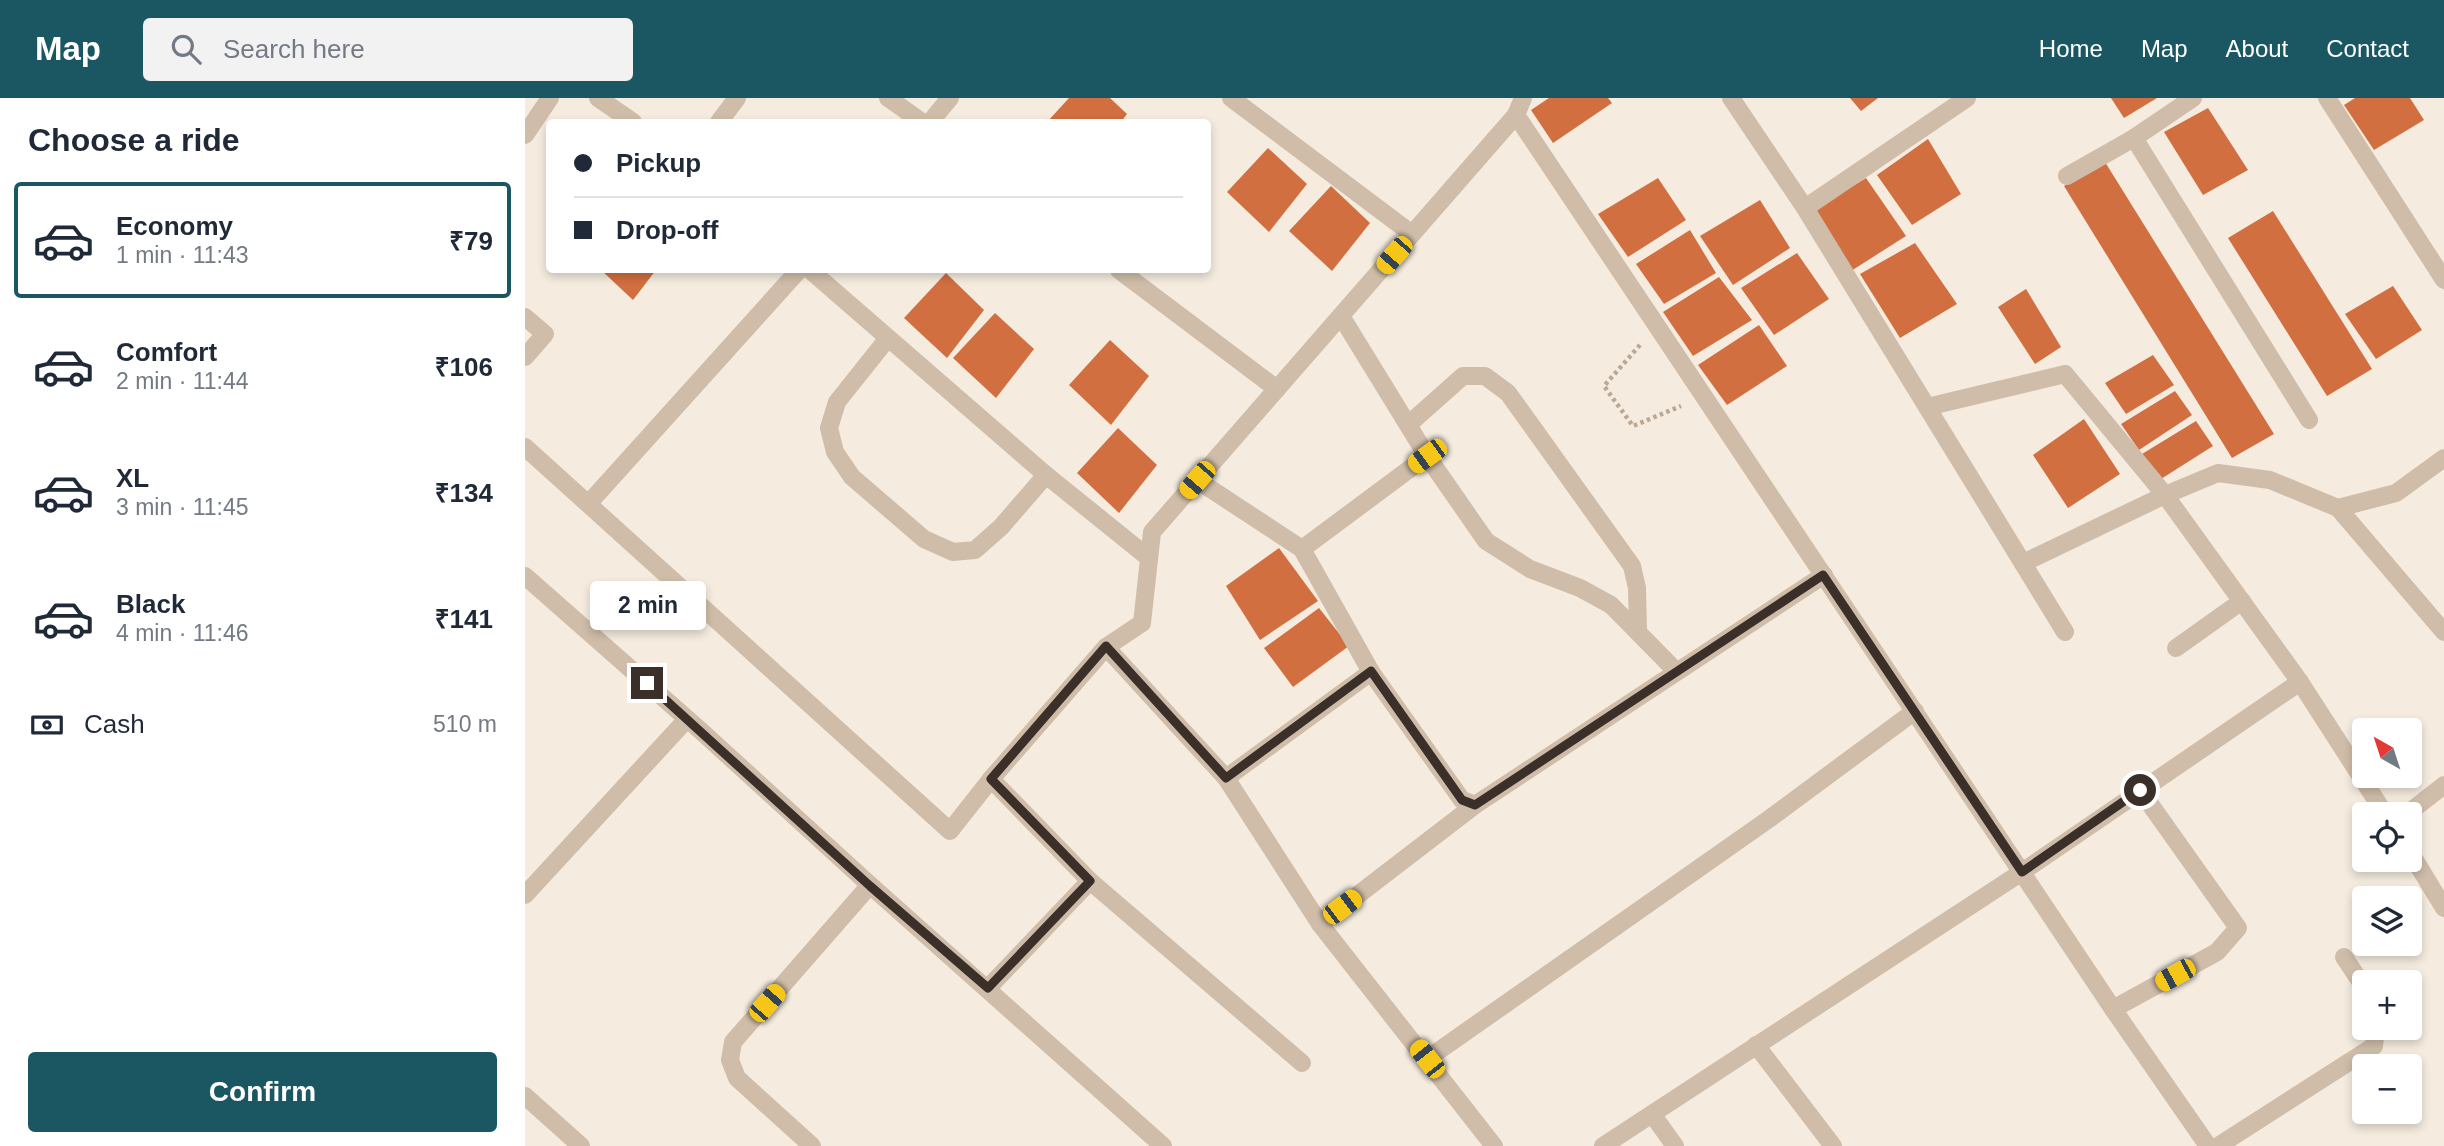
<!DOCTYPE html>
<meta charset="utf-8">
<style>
:root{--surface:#fff;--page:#f2f2f3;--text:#1f2937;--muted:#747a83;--line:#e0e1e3;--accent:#1a5762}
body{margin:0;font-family:Arial,sans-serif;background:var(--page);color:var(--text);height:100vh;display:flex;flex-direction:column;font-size:26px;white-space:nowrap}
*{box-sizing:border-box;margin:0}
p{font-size:23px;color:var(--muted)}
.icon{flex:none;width:38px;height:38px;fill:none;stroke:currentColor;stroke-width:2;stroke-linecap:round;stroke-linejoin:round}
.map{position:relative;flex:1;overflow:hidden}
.details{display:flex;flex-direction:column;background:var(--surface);width:525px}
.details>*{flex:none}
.hud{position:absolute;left:21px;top:21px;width:665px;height:154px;border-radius:7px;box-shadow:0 4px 10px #0003;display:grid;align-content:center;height:154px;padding:0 28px;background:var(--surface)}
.needle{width:46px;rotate:321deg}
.tools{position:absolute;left:1827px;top:620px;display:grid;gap:14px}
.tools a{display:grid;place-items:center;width:70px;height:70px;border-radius:7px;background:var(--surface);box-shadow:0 4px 10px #0003;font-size:35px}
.end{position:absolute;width:32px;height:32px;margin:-16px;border:9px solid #3b3029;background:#fff;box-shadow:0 0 0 4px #fff}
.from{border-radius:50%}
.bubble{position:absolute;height:49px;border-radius:7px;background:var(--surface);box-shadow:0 4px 10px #0003;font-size:23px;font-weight:600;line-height:49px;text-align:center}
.car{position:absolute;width:21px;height:42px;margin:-21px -10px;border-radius:9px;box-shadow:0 0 5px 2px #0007;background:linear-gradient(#f5c518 24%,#345 0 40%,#f5c518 0 76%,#345 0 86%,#f5c518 0)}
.hud b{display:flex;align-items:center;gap:24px;height:66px;font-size:26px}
.hud b+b{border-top:2px solid var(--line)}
.hud i{width:18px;height:18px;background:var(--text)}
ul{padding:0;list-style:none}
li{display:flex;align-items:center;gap:21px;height:116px;margin:0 14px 10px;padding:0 14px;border:4px solid transparent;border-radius:7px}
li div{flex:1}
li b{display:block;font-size:26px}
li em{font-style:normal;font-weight:600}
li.active{border-color:var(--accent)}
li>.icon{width:63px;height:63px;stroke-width:1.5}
h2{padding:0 28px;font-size:32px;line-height:84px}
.pay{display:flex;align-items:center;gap:18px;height:77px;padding:0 28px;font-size:26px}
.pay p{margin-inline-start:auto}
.button{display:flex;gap:14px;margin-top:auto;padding:14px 28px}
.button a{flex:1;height:80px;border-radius:7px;background:var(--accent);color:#fff;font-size:28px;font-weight:600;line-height:80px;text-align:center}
header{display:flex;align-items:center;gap:42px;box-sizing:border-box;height:98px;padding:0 35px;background:var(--accent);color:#fff}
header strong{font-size:33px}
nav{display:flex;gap:38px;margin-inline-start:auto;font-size:24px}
.search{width:490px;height:63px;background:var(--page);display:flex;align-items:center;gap:18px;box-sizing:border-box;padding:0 24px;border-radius:7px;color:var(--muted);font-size:26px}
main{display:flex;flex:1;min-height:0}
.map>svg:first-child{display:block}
.building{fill:#d16f40}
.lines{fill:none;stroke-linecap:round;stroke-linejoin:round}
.path{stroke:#bba793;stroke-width:4.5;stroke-dasharray:3.5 3.5;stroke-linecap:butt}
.minor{stroke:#cfbda9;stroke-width:18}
.route{stroke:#3b3029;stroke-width:9}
</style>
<header>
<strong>Map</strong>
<div class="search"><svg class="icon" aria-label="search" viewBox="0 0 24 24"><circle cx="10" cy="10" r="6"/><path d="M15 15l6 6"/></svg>Search here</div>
<nav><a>Home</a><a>Map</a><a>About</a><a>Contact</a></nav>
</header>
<main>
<section class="details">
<h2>Choose a ride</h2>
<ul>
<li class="active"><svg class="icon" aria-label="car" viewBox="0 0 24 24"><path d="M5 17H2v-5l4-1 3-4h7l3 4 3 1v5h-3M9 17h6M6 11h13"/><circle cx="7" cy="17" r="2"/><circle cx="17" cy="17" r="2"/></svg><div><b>Economy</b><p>1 min · 11:43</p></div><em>₹79</em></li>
<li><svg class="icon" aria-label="car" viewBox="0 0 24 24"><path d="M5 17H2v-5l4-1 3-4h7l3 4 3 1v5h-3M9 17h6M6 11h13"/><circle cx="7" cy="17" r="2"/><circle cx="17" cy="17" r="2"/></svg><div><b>Comfort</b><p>2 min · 11:44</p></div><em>₹106</em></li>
<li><svg class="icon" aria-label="car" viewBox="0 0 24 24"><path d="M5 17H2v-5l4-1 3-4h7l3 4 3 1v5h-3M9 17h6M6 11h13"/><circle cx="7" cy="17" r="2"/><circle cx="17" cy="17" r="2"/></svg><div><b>XL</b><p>3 min · 11:45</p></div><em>₹134</em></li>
<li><svg class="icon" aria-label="car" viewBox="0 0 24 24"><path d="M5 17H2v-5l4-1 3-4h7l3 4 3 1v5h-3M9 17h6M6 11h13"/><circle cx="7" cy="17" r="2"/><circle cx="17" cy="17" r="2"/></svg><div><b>Black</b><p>4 min · 11:46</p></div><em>₹141</em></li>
</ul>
<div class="pay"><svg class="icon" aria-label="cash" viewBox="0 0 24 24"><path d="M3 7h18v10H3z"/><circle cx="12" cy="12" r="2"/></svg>Cash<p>510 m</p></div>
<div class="button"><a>Confirm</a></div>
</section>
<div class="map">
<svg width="1919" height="1048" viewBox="0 0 1919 1048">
<rect width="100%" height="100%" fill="#f5ecdf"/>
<g class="building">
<path d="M544,0H585L602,16L596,24H522Z"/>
<path d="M1024,0H1083L1087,5L1028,45L1006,12Z"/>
<path d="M1325,0H1353L1336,13Z"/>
<path d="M1586,0H1632L1599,20Z"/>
<path d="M1830,0H1885L1899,22L1849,52L1819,7Z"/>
<path d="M1683,10L1723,72L1678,97L1639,34Z"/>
<path d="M1403,41L1436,96L1387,127L1352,77Z"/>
<path d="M743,50L782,86L744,134L702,94Z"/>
<path d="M1580,64L1749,336L1707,360L1539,88Z"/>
<path d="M1133,80L1161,122L1103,159L1073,116Z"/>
<path d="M1341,80L1381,138L1326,173L1288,112Z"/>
<path d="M806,88L845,125L807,173L764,133Z"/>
<path d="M1235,102L1265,150L1208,187L1175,138Z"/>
<path d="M1748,113L1847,271L1802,298L1703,140Z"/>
<path d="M1165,132L1191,175L1139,206L1111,166Z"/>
<path d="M1390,145L1432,206L1375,240L1335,176Z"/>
<path d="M1272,155L1304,201L1249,237L1216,190Z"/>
<path d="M76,172H131L108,202Z"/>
<path d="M421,175L459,212L422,260L379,220Z"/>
<path d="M1194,179L1227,222L1168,258L1138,214Z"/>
<path d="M1868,188L1897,232L1851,261L1820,216Z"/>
<path d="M1501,191L1536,249L1510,266L1473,209Z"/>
<path d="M470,215L509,251L471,300L428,260Z"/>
<path d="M1234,227L1262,268L1202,307L1173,267Z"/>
<path d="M585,242L624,278L586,327L544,287Z"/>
<path d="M1628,257L1649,287L1601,316L1580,285Z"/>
<path d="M1650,293L1667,317L1614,352L1596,326Z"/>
<path d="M1559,321L1595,376L1543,410L1508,357Z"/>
<path d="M1671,323L1688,348L1636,381L1617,356Z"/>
<path d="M593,330L632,367L594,415L552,375Z"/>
<path d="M754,450L793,503L735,542L701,488Z"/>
<path d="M794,510L824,548L768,589L739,550Z"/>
</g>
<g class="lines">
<path class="path" d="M1115,247L1079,288L1108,328L1156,308"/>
<g class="minor">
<path d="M73,0L108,24"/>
<path d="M363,0L397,24"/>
<path d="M706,0L887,136"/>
<path d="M1206,0L1280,110L1540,534"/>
<path d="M1802,0L1919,182"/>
<path d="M991,17L1588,911L1683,1048"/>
<path d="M194,24L212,0"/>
<path d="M405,24L425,0"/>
<path d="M0,37L25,0"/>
<path d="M1609,40L1784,322"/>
<path d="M1542,78L1609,40L1668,0"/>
<path d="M1280,110L1442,0"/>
<path d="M285,172L521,377L624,460"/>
<path d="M594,172L752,291"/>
<path d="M0,219L20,236L0,259"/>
<path d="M363,240L312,304L304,330L310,354L327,379L399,441L428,454L450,452L476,429L521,377"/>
<path d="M1402,309L1540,276L1640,397L1693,375L1745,382L1813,410L1871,395L1919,360"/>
<path d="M884,326L938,278H960L983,295L1107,468L1112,490L1113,532"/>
<path d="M0,349L425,733L466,681"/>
<path d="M902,358L961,443L1005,471L1055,490L1086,507L1151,573"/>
<path d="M672,382L777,451L902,358L816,218"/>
<path d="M64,405L274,172"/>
<path d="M1813,410L1919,534"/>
<path d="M777,451L846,574L937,702L950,707L1299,477"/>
<path d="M1498,465L1640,397L1775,584L1860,716"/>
<path d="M0,478L176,633L345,787L638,1048"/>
<path d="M1651,550L1717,503"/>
<path d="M701,680L846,574"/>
<path d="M1882,716L1919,687"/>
<path d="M1885,754L1919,810"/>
<path d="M565,783L777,965"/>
<path d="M0,797L162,621"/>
<path d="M795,826L950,707"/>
<path d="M1819,859L1835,883L1839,893"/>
<path d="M463,890L565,783L466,681L581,549"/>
<path d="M1588,911L1692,854L1713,830L1615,692"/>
<path d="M1231,947L1308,1048"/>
<path d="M902,961L1244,721L1390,613"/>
<path d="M0,998L56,1048"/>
<path d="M1127,1016L1150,1048"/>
<path d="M287,1048L212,980L205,962L208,944L345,787"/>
<path d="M969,1048L795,826L701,680L581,549L617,525L627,434L991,17L998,0"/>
<path d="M1078,1048L1497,774L1775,584"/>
<path d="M1693,1048L1849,948L1851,929"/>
</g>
</g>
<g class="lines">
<path class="route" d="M122,585L345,788L463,890L565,783L466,681L581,548L701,680L846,573L937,702L950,707L1298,477L1497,774L1615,692"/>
</g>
</svg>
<div class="tools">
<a><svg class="needle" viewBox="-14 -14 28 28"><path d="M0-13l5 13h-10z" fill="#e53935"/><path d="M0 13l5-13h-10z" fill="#747a83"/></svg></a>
<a><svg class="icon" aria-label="locate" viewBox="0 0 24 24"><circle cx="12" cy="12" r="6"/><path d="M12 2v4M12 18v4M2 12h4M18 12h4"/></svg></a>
<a><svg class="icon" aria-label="layers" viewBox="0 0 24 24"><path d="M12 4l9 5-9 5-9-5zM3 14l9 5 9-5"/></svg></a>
<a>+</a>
<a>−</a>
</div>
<i class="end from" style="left:1615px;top:692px"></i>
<i class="end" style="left:122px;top:585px"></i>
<div class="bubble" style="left:65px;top:483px;width:116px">2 min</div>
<i class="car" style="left:869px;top:157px;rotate:221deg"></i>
<i class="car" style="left:902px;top:358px;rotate:234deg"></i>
<i class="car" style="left:672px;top:382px;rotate:221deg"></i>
<i class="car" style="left:817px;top:809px;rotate:53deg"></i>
<i class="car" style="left:1650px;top:877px;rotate:241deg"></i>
<i class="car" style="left:242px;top:905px;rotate:41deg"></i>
<i class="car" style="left:902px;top:961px;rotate:322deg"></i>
<div class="hud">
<b><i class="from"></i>Pickup</b>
<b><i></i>Drop-off</b>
</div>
</div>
</main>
